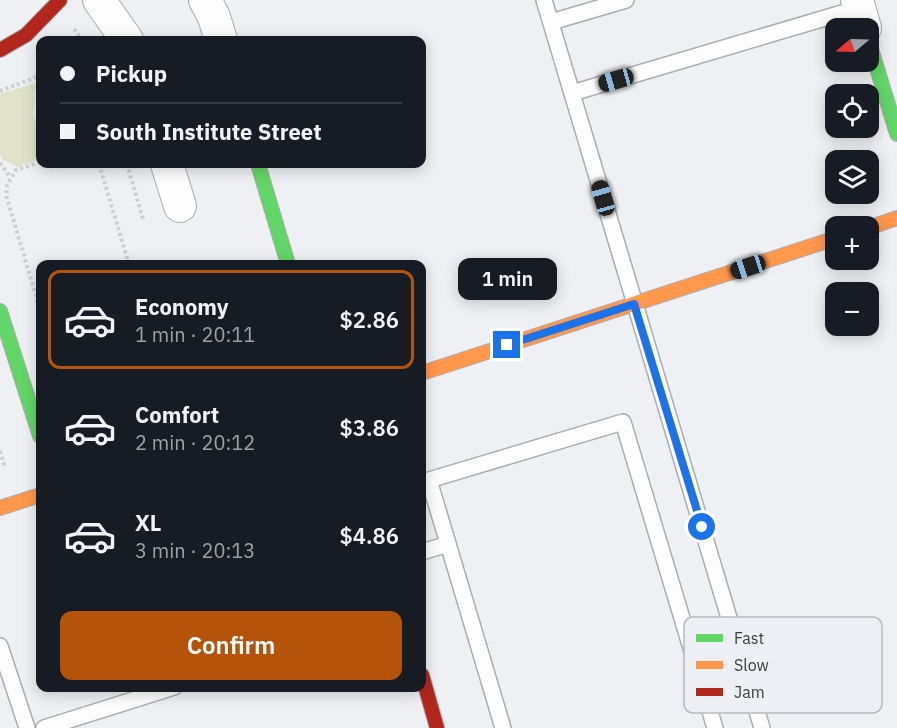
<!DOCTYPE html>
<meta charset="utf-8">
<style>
:root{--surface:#171b24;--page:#242831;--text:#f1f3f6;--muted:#9ea1a6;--line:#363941;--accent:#b45309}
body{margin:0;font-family:"IBM Plex Sans",sans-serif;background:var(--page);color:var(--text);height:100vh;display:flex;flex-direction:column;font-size:22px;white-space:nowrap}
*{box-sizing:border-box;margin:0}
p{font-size:20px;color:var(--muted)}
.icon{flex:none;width:33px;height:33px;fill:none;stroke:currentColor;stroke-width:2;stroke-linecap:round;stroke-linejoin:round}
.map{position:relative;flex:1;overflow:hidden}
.side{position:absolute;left:36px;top:260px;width:390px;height:432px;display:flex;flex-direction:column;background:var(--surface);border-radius:12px;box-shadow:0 3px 15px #0003}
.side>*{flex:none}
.banner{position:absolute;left:36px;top:36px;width:390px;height:132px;border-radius:12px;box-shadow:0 3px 15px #0003;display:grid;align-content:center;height:132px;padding:0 24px;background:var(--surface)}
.needle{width:39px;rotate:251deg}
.fabs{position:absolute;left:825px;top:18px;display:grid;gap:12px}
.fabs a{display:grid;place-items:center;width:54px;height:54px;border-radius:12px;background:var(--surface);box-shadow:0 3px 15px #0003;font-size:30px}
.end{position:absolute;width:27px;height:27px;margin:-14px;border:8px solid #1a73e8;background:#fff;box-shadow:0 0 0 3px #fff}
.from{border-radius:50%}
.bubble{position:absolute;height:42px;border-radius:12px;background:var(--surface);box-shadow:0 3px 15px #0003;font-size:20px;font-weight:600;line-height:42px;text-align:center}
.car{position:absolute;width:18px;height:36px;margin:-18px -9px;border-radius:8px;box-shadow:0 0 4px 2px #0007;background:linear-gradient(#222 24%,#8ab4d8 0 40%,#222 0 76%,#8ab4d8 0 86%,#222 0)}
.banner b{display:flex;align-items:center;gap:21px;height:57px;font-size:22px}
.banner b+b{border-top:2px solid var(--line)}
.banner i{width:15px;height:15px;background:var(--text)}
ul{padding:10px 0 0;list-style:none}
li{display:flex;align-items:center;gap:18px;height:99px;margin:0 12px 9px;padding:0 12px;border:3px solid transparent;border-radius:12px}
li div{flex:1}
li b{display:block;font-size:22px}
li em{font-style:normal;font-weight:600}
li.active{border-color:var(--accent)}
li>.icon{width:54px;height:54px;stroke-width:1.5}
.cta{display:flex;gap:12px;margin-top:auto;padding:12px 24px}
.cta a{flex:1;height:69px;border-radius:12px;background:var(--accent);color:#fff;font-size:24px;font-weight:600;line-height:69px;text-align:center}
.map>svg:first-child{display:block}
.grass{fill:#e0e3ca}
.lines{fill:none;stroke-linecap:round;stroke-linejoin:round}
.lane-casing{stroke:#abacaf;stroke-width:18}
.street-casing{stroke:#abacaf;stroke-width:34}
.fast-casing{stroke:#abacaf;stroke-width:16}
.slow-casing{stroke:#abacaf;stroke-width:16}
.jam-casing{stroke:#abacaf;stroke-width:16}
.path{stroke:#cfcfd1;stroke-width:4;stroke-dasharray:3 3;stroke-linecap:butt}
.lane{stroke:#fdfdfd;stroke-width:15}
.street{stroke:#fdfdfd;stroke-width:32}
.fast{stroke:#63d668;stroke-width:14}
.slow{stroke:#ff974d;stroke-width:14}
.jam{stroke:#b3261e;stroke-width:14}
.route{stroke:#1a73e8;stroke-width:8}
.key{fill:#edeff5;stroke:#b8b9be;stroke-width:1.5}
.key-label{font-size:16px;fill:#3b3c3e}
</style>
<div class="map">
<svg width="897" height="728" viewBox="0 0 897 728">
<rect width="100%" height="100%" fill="#eff0f3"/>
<path class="grass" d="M32,84L37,85L38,90L34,91L35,97L33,115L40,133V159L17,167L3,160L0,154V94Z"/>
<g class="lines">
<g class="lane-casing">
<g id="lane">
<path d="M544,0L762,728"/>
<path d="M551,22L626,0"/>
<path d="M572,93L859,8"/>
<path d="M422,552L448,544"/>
<path d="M0,646L27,728"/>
<path d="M44,728L174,687"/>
<path d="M503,728L429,480L623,422L715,728"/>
</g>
</g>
<g class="street-casing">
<g id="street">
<path d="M99,0L127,40"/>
<path d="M205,0L214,17L221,40"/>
<path d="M857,0L865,28"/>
<path d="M167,164L180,206"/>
</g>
</g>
<g class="fast-casing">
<g id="fast">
<path d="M868,39L897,134"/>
<path d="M258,164L288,264"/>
<path d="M0,311L40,436"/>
</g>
</g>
<g class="slow-casing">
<g id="slow">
<path d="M868,228L897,218"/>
<path d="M422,373L836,238"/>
<path d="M0,508L40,495"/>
</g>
</g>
<g class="jam-casing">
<g id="jam">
<path d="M0,50L26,35L60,0"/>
<path d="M422,675L437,728"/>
</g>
</g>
<g class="path">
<path d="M74,29L82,40"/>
<path d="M0,91L34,78L40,71"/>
<path d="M40,162L16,170L7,185L6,195L40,310"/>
<path d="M0,163L10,177"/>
<path d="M99,164L129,264"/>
<path d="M127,164L143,219"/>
<path d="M0,451L5,467"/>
</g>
<use href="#lane" class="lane"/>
<use href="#street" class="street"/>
<use href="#fast" class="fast"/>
<use href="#slow" class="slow"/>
<use href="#jam" class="jam"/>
</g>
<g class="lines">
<path class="route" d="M507,345L634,304L702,527"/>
</g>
<rect x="684" y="617" width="198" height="96" rx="9" class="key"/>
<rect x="696" y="634" width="27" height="8" fill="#63d668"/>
<rect x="696" y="661" width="27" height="8" fill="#ff974d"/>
<rect x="696" y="688" width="27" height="8" fill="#b3261e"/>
<g class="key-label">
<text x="734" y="644">Fast</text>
<text x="734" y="671">Slow</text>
<text x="734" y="698">Jam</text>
</g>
</svg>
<div class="fabs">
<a><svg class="needle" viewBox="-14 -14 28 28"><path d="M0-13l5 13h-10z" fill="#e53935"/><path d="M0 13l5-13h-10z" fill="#9ea1a6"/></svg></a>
<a><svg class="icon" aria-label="locate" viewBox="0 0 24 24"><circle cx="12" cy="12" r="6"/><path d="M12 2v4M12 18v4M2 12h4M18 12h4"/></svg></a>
<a><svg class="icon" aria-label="layers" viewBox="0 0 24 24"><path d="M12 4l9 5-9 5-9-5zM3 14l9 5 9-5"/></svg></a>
<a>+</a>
<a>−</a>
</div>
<i class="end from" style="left:702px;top:527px"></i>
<i class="end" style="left:507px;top:345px"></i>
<div class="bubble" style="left:458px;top:258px;width:99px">1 min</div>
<i class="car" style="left:616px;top:80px;rotate:254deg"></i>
<i class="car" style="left:603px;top:198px;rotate:344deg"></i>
<i class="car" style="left:748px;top:267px;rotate:252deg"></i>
<div class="banner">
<b><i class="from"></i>Pickup</b>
<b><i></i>South Institute Street</b>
</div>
<section class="side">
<ul>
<li class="active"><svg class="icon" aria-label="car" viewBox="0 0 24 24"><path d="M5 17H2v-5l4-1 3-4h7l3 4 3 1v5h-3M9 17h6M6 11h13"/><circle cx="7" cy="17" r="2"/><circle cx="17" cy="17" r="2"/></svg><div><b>Economy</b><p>1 min · 20:11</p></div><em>$2.86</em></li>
<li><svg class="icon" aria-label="car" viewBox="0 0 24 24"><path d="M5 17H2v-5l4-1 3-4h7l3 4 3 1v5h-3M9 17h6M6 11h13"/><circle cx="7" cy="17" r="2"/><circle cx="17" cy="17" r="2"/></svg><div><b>Comfort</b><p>2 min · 20:12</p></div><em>$3.86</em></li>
<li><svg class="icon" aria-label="car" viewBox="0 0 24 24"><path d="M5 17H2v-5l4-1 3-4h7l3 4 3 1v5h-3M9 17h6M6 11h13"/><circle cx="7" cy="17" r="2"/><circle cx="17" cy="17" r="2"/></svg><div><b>XL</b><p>3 min · 20:13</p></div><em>$4.86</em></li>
</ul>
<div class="cta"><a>Confirm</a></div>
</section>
</div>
